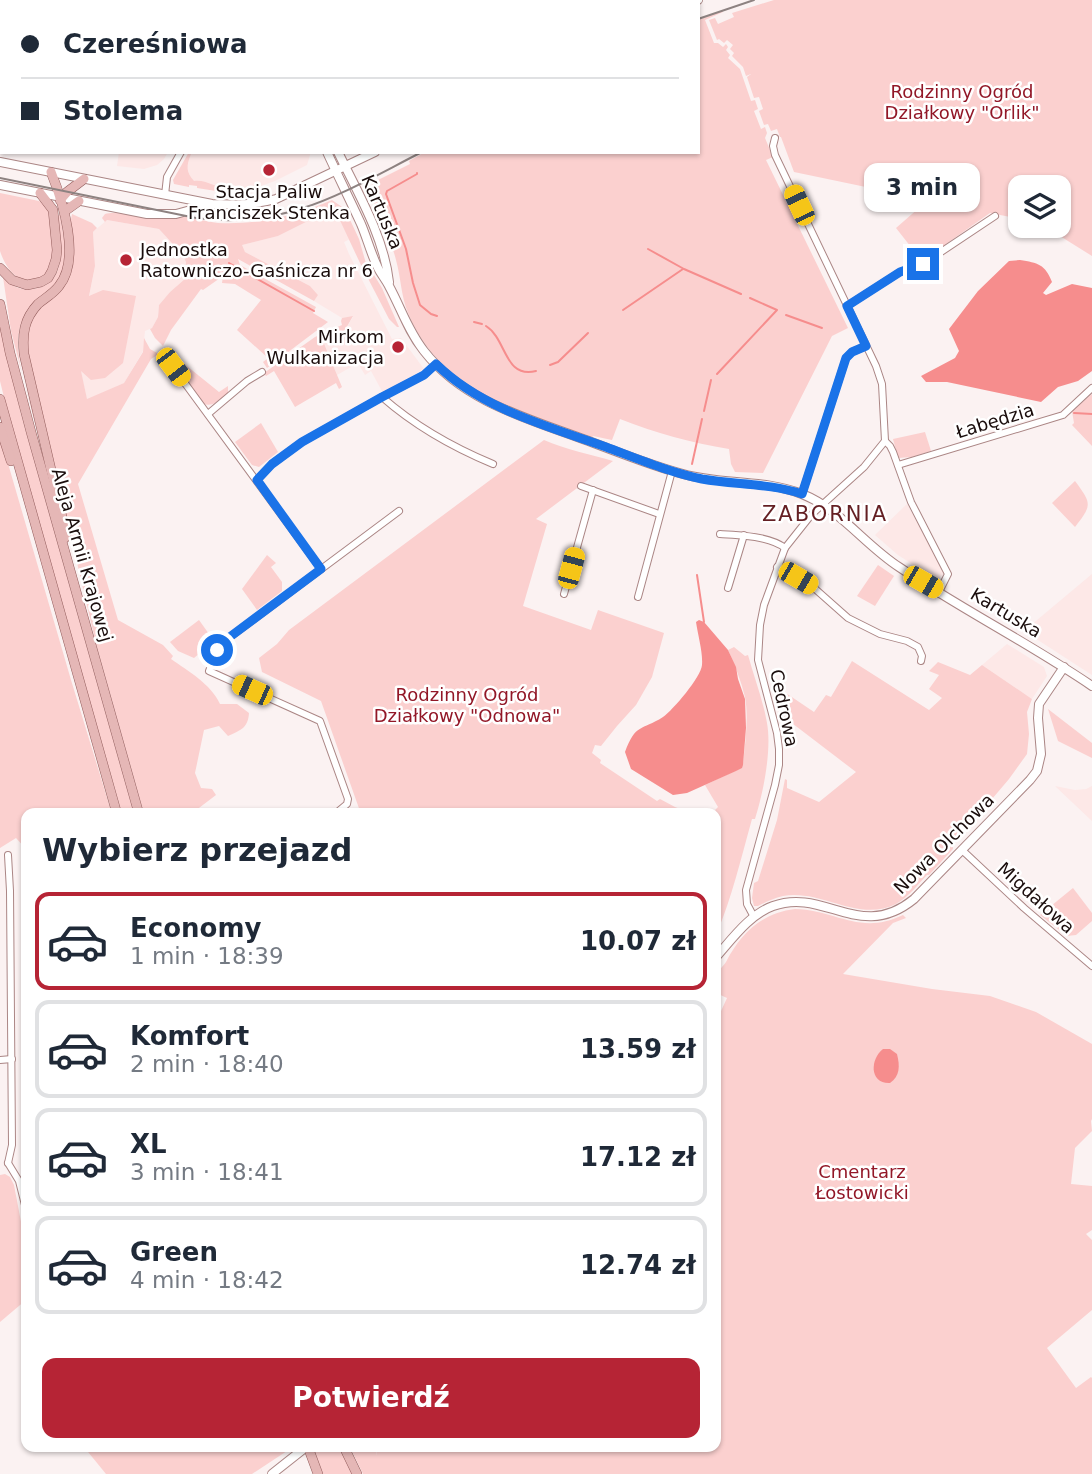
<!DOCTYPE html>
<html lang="pl">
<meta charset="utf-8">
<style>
:root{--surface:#fff;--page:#f6f6f7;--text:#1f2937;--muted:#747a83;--line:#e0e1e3;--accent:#b62435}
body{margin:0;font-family:"DejaVu Sans",sans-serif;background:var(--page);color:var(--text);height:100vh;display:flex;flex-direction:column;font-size:26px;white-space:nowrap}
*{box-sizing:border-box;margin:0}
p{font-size:23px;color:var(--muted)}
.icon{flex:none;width:38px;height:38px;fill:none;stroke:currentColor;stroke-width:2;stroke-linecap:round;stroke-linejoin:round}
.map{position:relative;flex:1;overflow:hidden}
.panel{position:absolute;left:21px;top:808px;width:700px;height:644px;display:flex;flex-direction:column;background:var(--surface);border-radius:14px;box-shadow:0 2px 5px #0004}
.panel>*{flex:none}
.top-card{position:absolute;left:0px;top:0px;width:700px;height:154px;box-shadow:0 2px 5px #0004;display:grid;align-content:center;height:154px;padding:0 21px;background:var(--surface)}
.fabs{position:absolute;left:1008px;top:175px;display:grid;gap:14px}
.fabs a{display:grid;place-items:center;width:63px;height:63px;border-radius:14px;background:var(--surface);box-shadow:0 2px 5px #0004;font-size:35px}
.end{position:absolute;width:32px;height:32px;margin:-16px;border:9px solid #1a73e8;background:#fff;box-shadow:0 0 0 4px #fff}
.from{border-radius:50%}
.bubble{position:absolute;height:49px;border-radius:14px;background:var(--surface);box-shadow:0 2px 5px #0004;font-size:23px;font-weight:600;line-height:49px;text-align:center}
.car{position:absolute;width:21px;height:42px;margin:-21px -10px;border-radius:9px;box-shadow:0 0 5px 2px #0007;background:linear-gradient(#f5c518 24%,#345 0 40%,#f5c518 0 76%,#345 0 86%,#f5c518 0)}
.top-card b{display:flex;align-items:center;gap:24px;height:66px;font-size:26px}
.top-card b+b{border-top:2px solid var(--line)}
.top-card i{width:18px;height:18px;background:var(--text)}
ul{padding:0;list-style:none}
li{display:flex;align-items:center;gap:21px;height:98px;margin:0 14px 10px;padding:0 7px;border:4px solid var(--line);border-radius:14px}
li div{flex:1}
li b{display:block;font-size:26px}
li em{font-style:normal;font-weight:600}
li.on{border-color:var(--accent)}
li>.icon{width:63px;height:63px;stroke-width:1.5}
h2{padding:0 21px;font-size:32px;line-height:84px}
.primary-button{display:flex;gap:14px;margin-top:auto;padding:14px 21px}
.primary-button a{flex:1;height:80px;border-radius:14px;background:var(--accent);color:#fff;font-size:28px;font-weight:600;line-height:80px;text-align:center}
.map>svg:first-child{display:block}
.built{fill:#fde8e7}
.green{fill:#fbd0cf}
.water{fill:#f68d8d}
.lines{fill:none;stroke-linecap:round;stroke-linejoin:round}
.stream{stroke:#f68d8d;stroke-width:2}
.street-casing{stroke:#ab8685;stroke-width:8}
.secondary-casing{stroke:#ab8685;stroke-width:10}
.primary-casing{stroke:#925c5b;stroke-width:10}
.street{stroke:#fff;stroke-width:6}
.secondary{stroke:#fff;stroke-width:8}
.primary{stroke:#e5b7b6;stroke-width:9}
.tram{stroke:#8d8281;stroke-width:2}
.route{stroke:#1a73e8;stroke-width:9}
.poi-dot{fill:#b62435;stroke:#fff;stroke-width:2.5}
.labels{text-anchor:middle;stroke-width:5;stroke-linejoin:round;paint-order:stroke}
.park-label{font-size:18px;fill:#921727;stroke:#fff}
.poi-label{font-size:18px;fill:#1a0d0c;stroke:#fff}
.street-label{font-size:18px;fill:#1a0d0c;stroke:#fff}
.quarter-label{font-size:21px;letter-spacing:2px;fill:#641f23;stroke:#fff}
</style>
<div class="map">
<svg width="1092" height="1474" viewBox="0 0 1092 1474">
<rect width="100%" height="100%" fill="#fbf2f2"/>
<g class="built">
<path d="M119,152H168L164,159L157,165L144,169L117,166Z"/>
<path d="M191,152H311L307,165L275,181L250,190H225L211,188L194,182L186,173L187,161Z"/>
<path d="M330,210L337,214L350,239L344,242L349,254L392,339L401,338L424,369L383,393L371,371L365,375L358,363L337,375L323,340L345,330L353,317L342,318L314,301L318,295L310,286L245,252L241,245L278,236Z"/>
<path d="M107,220L159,229L182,254L186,262V278L170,292L159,305L158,317L152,328L145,331L143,351L124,383L87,400L69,318L89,296L95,266L93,232Z"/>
<path d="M907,504L945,573L937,580L898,555L875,535Z"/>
<path d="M1092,574V675L1024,631Z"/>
<path d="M1007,644L1044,667L1047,676L1032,699L982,665Z"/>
<path d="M1055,786L1075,790L1086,789L1092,786V821Z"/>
</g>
<g class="green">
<path d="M282,0H654L651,2H282Z"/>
<path d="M774,0H1092V256L1044,226H1059V187H1020V219L990,213L922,261L896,228L928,200L794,172L781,137H780L777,129L771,131L768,124L764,125L759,111L763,109L759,97L754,98L747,77L751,74L746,76L743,67L732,56L734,53L730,49L733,45L727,40L724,43L719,39L717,40L709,20L715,18L718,24L734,17L732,13Z"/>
<path d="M723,10V12L705,20L714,43H718L723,47L726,44L728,47L726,50L730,55L728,58L740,69L751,101L755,100L758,109L754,111L761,129L765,127L767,133L765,138L773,157L766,160L848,328L832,336L763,473L735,472L731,464L729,449C692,443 655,433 620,419L612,440L593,436L592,438C520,411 440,391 408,313C401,296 401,278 396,260C390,236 378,213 369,190L373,187L372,183L410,164L409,161L425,152H698V20Z"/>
<path d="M189,152H198L191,154C186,166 186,172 194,181C206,179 218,189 231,190L232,192H220V189H217L216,191L197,188V186L189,185V187L174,184L173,180Z"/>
<path d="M0,193L39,201C44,204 44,203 47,208C54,220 55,260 47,272C44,276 38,279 33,280C15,283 5,266 0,251Z"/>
<path d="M332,200L345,209L359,239L367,267H369L382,288L399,327H397L389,319L360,263L337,214L330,210L278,236L242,245L245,252L310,286L318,295L314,301L238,259L240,265L316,307L313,313L328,322L267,368L263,362L268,358L237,330L261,300L235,284L222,283L223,276L203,290L201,289L171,330L163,346L155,338L150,329L152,328L158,317L159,305L170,292L186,278V262L182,254L159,229L107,220L105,222L102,218L105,214C117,210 144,218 158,219C168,219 177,217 186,217C196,218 207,222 218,223C258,225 295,216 332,200Z"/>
<path d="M60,214C62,230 68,251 64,267C57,293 27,301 20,327C12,360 31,395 36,427L11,331L3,277C11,286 21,291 32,289C70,285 60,242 58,216Z"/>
<path d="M72,214L92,223L97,228L93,232L95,266L89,296L103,290L136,296L123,363L105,378L91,380L81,371L87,399L124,383L143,352L144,338L150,349L159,354L151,359L78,484L118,620L163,645L173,656L171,659C188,671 211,684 220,704H237L249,713C248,728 241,730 228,736L219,726L204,730L195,773L201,788L212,789L216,795L191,814H144L96,644L29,357C25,331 29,316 50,299C57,293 64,288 68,279C79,257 67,235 72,214Z"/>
<path d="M353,316L345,330L323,341L342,387L339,389L336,383L295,407L274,371L266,376L264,373L315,337L342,325L341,321L342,318Z"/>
<path d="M0,327L21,414L134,814H122L12,430L0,381Z"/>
<path d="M170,354H172L219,392L228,386V393C220,400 214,407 203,404Z"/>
<path d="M1092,394V446L1072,425L1074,423L1072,411Z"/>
<path d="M261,423L278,452L259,467L252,465L235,442Z"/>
<path d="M925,432L931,451L912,457L898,458L893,439Z"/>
<path d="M0,436L71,680L112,814H26V849L16,838L0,848Z"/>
<path d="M544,440C567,450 590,454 613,461L536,519L547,524L523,606L591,630L598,610L664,633L652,677L636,705L617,726L601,746L595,745L592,753L601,760L600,763L657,801L660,799L675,807L693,814H361L321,701L262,672L259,658L277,644L289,630Z"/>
<path d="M1075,481C1092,504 1092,505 1075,527L1052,503Z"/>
<path d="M267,555L276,563L271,567L282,582V591L257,610L242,589Z"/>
<path d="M878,565L894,576L875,606L857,596Z"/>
<path d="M199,620L214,641L194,658L178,651L170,642Z"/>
<path d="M734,647L745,656L748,655C754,677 763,700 767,723C772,750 763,794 755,819H752C741,858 732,898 716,935V814H711L718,807L705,785L741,768L743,764C745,743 749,718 745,697C741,681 735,665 728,650Z"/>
<path d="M852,661L929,710L942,698L929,689L939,675L929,671L938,662L970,675L982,665L1032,699L1027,712L1029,734L1027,754L1009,779L953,845V849L929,875H927C918,884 909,897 896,904C858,923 822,889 783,896C774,898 766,902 758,906H754L752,898L754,883L758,881L777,820L785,779L787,780V788L819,802L856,772L784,717L774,685L814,712L826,695L831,697Z"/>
<path d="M1048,709L1092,743V758L1058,741Z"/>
<path d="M1073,888L1092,913V921L1076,935L1067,936L1040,915Z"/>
<path d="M795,909C836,910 860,936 903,915L906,918L893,923L843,974L932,989L990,996L1036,1012L1092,1044V1119L1091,1121L1092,1131L1075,1148L1071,1184L1092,1186V1230L1086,1234L1092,1240V1310L1047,1348L1076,1388L1091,1377L1092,1378V1474H363L350,1447H374L377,1455L375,1447H716V1022L727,998L716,993C716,988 714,980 716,976C717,971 723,967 726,962C741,933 762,913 795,909Z"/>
<path d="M5,1174L10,1177L14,1185L26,1248V1300L0,1322V1175Z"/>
<path d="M84,1447H293L252,1474H106Z"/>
<path d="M313,1447H340L353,1474H323Z"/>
</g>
<g class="water">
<path d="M1020,260C1038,263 1045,264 1052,282L1043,293L1046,295L1072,284L1092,288V371L1078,381L1058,387L1041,402L947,382H926L921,376L955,358L959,351L949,329L978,291L1009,261Z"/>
<path d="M699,620L704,622L728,650L736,667L738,679L745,699L746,728L743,765L742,768L736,771L687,793L673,795L631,769L625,752C636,723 641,731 663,717C673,710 701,677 702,665C703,652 698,636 696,622Z"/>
<path d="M883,1049H890L897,1054C900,1066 900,1076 890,1083C869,1084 870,1059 883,1049Z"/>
</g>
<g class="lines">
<g class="stream">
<path d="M641,2L644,0"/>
<path d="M417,173V174L387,191L386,194L406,249L413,283L420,305L431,314L437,316"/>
<path d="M648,249L684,269L741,294"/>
<path d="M229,263L314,311"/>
<path d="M623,310L683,269"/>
<path d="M786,315L822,328"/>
<path d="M474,322L482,324"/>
<path d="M486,326C507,339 504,379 536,371"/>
<path d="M550,365L558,362L588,333"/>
<path d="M717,374L777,310L750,298"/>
<path d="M704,411L711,380"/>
<path d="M1074,413L1092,414"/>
<path d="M692,464L702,419"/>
<path d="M697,575L704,622"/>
</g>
<g class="street-casing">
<g id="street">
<path d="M78,2L79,0"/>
<path d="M775,138L773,146L775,155L876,366L882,384L885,441L890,446L893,452L911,502L948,574L939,592"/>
<path d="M165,195L167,177L181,152"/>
<path d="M847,306L900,272L923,264L995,216"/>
<path d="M167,352L173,367L321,569"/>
<path d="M382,397C415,426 452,447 493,464"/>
<path d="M208,414L247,381L262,372"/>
<path d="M898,465L1063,415L1092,388"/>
<path d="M257,480L272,464L302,442L382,397L424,375L436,364"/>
<path d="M581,486L659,514"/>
<path d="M802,494L846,358L852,352L866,346"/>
<path d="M720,534C739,535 769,536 785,548"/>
<path d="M777,567L813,587L848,618L880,634L907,641L918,647L922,656L921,661"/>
<path d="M728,588L744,535"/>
<path d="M564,594L593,490"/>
<path d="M638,597L672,471"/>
<path d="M335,814L347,804L348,799L320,721L209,671L217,650L222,643L399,511"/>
<path d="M962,850L1024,908L1092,966"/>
<path d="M8,855L10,891L12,1145L8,1163"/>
<path d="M754,917L747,904L746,890L775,785L779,765V749L777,733L758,660L760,625L764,605L785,548L812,514L864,467L885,441"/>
<path d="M0,1060L12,1059"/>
<path d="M8,1163L19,1181L26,1209"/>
</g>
</g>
<g class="secondary-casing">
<g id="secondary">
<path d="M275,0V2"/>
<path d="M694,2L698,0"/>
<path d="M327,152C338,176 350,200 361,224C367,238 371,254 378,268C381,274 386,280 389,286C401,308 408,331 424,351C463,401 526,418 583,439C616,451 649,465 683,474C722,485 764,479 802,494C840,509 865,545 899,567C961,609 1029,643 1092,686"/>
<path d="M338,152C358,193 384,237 389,282"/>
<path d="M0,162L212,204C235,205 254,205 276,199L375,152"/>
<path d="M0,185L147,214H176L209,205"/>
<path d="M716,957C732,939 750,914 773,906C825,887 860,943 914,899L1030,780L1037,771L1041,754L1038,718L1039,704L1064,667"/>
<path d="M272,1474L306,1447"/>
</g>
</g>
<g class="primary-casing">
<g id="primary">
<path d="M51,172C63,202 81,259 59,286C53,294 45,298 38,304C24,319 22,334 24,354L66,534L65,538"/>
<path d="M60,200L67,192L84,179"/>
<path d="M65,211L79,201"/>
<path d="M0,268L12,280L27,285L41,282L48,278L52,271L56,259L57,250L53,210L40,193"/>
<path d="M0,304L10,353L31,432L139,814"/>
<path d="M0,399L117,814"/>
<path d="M0,427L11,461"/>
<path d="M308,1447L318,1474"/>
<path d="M344,1447L357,1474"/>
</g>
</g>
<use href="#street" class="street"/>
<use href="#secondary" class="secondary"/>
<use href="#primary" class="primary"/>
<g class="tram">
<path d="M698,19L754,0"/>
<path d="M0,178L196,218C287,230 345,191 422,152"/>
</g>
</g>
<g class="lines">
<path class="route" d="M217,650L227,639L321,569L257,480L272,464L302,442L382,397L424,375L436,364C482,409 547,426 606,447C638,459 669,472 702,479C736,485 769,483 802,494L846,358L852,352L866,346L847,306L900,272L923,264"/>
</g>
<g class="poi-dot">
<circle cx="269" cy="170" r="7"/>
<circle cx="126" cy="260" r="7"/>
<circle cx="398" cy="347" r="7"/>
</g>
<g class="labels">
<g class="park-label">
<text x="962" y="98">Rodzinny Ogród<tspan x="962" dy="21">Działkowy "Orlik"</tspan></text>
<text x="467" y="701">Rodzinny Ogród<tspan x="467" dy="21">Działkowy "Odnowa"</tspan></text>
<text x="862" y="1178">Cmentarz<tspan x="862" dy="21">Łostowicki</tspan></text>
</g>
<g class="poi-label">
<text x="269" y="198">Stacja Paliw<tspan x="269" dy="21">Franciszek Stenka</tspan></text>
<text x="140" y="256" text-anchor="start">Jednostka<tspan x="140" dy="21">Ratowniczo-Gaśnicza nr 6</tspan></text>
<text x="384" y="343" text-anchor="end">Mirkom<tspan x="384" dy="21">Wulkanizacja</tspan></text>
</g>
<g class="street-label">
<text transform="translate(382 212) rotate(67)" y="6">Kartuska</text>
<text transform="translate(995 421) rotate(-17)" y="6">Łabędzia</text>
<text transform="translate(82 555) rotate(74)" y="6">Aleja Armii Krajowej</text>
<text transform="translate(1006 613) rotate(31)" y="6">Kartuska</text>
<text transform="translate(784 708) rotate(78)" y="6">Cedrowa</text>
<text transform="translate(944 844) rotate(-45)" y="6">Nowa Olchowa</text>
<text transform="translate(1036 898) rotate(42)" y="6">Migdałowa</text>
</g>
<g class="quarter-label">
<text x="825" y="521">ZABORNIA</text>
</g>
</g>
</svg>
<div class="fabs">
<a><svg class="icon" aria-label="layers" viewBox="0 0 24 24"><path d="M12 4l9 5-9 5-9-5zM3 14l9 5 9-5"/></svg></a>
</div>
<i class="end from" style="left:217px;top:650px"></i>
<i class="end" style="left:923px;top:264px"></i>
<div class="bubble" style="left:864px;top:163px;width:116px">3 min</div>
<i class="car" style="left:799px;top:205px;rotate:335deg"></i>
<i class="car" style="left:173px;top:367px;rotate:143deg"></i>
<i class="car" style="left:571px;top:568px;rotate:15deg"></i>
<i class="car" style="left:798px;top:578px;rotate:120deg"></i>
<i class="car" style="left:923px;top:582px;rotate:120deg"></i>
<i class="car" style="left:252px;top:690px;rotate:294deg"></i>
<div class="top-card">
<b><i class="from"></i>Czereśniowa</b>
<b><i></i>Stolema</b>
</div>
<section class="panel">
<h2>Wybierz przejazd</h2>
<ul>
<li class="on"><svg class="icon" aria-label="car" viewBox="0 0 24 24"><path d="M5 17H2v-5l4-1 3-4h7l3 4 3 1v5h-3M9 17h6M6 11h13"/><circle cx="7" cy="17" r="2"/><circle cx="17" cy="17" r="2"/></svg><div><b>Economy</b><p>1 min · 18:39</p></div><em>10.07 zł</em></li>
<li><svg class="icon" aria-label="car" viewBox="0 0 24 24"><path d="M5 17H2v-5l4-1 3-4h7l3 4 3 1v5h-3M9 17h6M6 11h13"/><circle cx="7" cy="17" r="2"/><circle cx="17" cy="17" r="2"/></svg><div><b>Komfort</b><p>2 min · 18:40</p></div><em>13.59 zł</em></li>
<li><svg class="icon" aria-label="car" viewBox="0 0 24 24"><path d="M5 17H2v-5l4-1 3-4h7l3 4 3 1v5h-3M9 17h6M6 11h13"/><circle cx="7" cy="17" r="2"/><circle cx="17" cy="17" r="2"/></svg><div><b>XL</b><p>3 min · 18:41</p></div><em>17.12 zł</em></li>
<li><svg class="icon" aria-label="car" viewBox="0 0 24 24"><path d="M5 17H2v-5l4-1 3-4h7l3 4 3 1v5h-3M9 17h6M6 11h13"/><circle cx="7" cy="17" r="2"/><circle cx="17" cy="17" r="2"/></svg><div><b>Green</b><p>4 min · 18:42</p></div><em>12.74 zł</em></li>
</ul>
<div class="primary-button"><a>Potwierdź</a></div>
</section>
</div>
